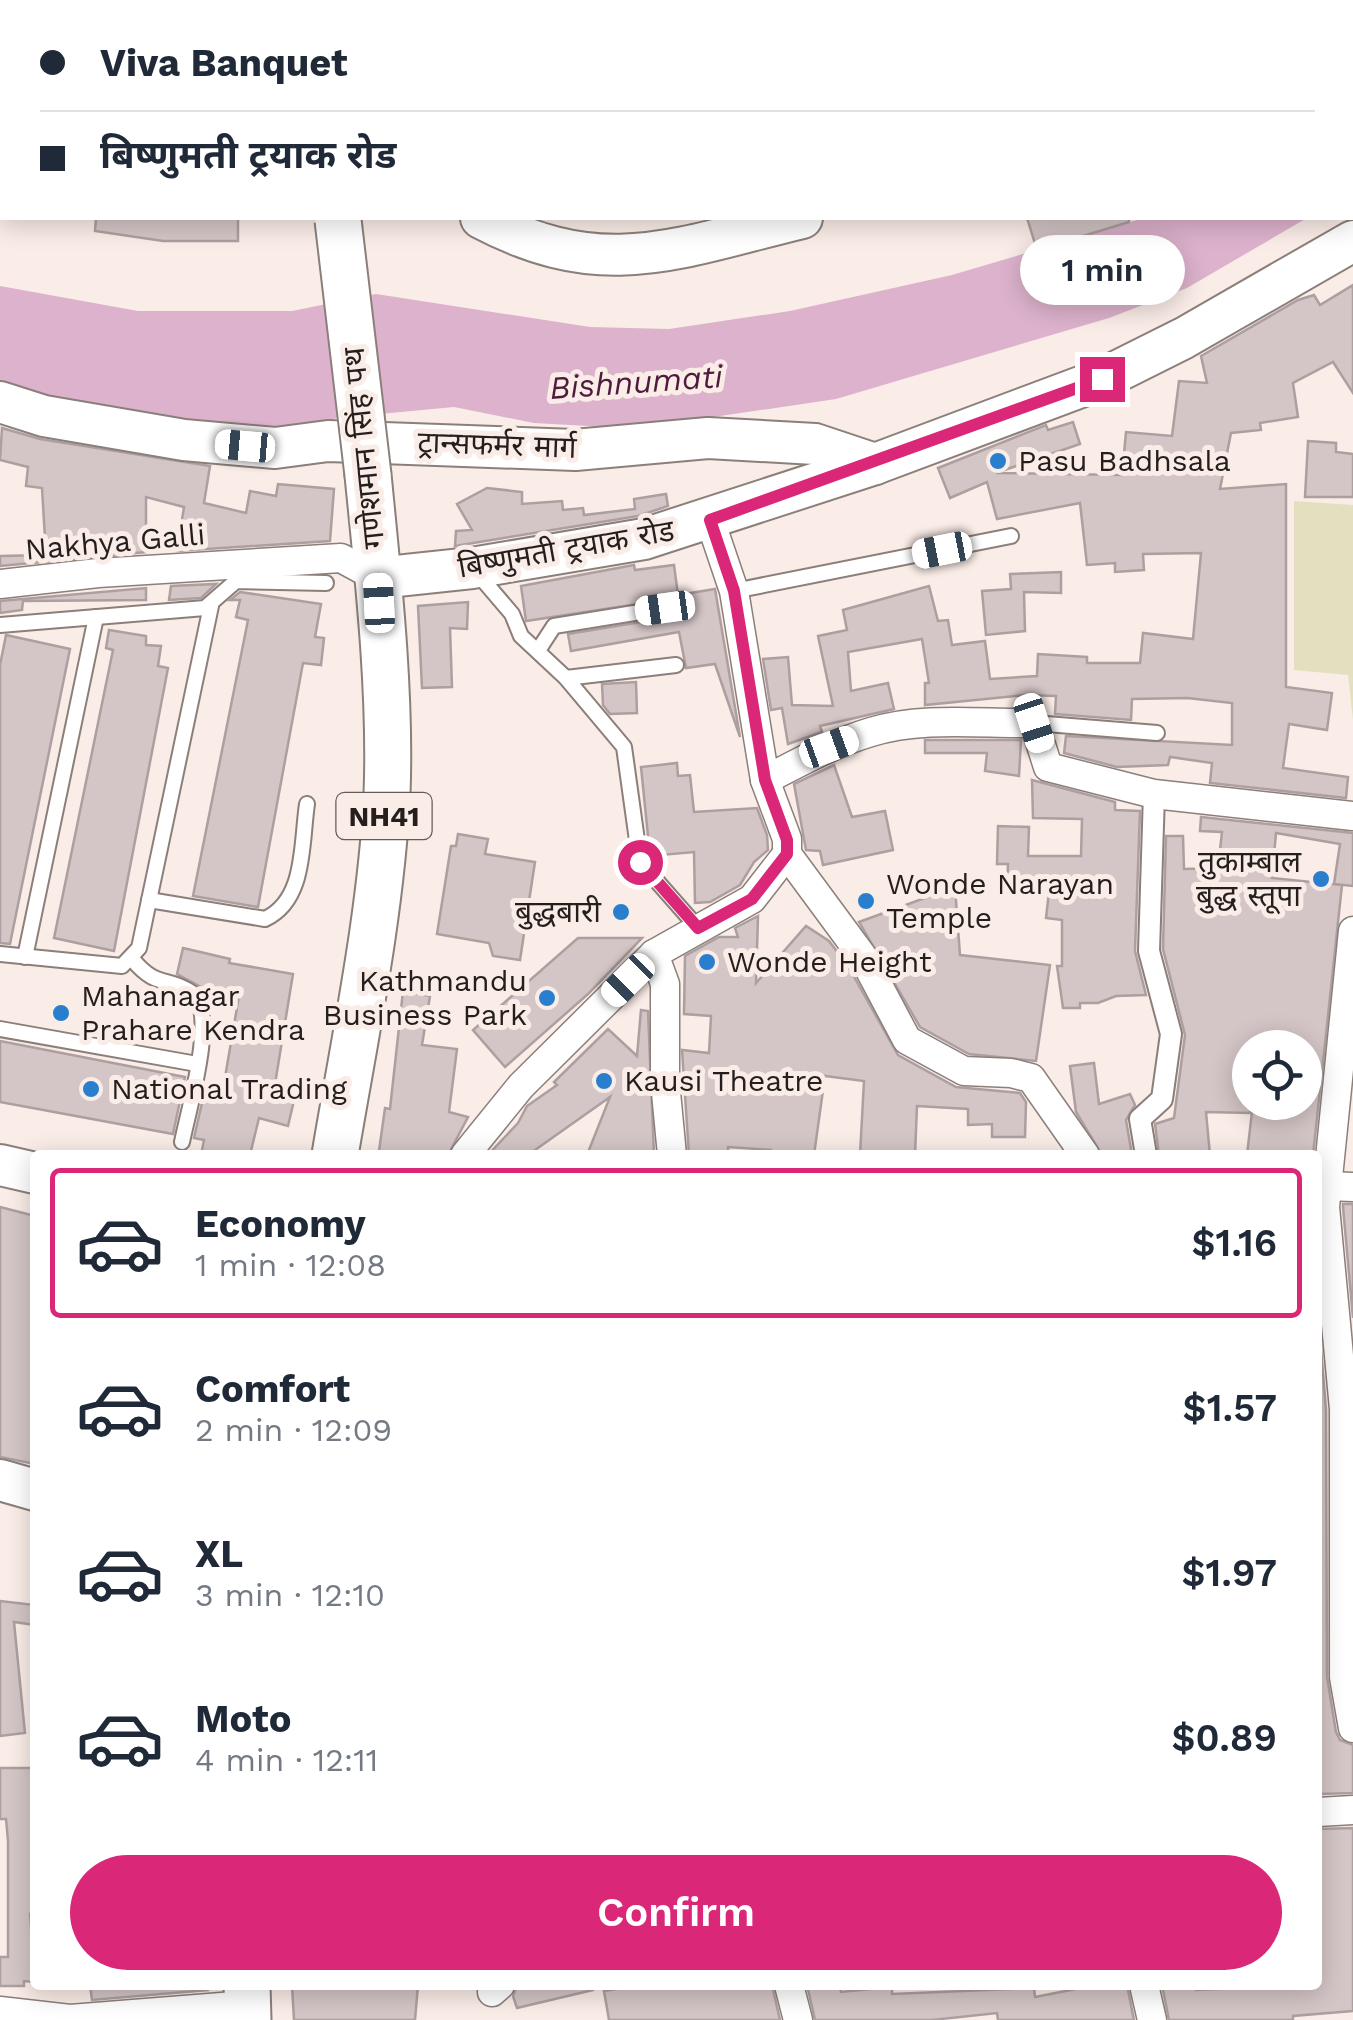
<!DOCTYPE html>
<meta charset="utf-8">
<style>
:root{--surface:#fff;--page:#f2f2f3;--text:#1f2937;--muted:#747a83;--line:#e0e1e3;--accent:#db2777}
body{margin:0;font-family:"Work Sans","Noto Sans Devanagari",sans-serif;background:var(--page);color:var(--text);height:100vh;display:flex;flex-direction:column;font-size:38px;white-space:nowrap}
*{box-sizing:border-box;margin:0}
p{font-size:32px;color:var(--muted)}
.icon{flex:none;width:55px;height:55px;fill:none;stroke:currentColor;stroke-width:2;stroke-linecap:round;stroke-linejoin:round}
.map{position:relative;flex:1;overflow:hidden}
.sheet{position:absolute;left:30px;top:1150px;width:1292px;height:840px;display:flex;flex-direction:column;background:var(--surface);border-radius:10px;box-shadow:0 5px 25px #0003}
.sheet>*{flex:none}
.banner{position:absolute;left:0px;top:0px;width:1355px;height:220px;box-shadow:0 5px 25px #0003;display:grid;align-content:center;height:220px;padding:0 40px;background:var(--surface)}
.buttons{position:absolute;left:1232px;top:1030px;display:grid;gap:20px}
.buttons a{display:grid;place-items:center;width:90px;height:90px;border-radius:50%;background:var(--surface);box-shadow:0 5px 25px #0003;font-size:50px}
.end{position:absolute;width:45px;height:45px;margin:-22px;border:12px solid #db2777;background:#fff;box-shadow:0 0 0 5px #fff}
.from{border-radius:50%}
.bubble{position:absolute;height:70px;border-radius:35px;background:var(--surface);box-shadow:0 5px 25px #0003;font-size:32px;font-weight:600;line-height:70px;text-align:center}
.car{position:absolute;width:30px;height:60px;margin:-30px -15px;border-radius:12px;box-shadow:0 0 8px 2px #0007;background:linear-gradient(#fff 24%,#345 0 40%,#fff 0 76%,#345 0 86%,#fff 0)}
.banner b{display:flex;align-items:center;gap:35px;height:95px;font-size:38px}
.banner b+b{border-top:2px solid var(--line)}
.banner i{width:25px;height:25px;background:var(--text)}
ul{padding:18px 0 0;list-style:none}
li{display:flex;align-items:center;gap:30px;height:150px;margin:0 20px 15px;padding:0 20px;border:5px solid transparent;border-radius:10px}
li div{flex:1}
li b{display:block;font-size:38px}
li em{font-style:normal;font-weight:600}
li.selected{border-color:var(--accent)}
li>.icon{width:90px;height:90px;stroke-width:1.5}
.button{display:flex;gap:20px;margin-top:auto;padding:20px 40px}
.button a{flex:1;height:115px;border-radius:60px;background:var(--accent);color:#fff;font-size:40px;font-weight:600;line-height:115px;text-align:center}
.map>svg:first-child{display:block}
.green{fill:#e3e0bf}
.water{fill:#ddb2cc}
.building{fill:#d4c5c6;stroke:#ad9fa0;stroke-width:2.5}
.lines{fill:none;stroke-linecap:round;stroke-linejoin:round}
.service-casing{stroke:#8b7f7a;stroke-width:18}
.pedestrian-casing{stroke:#8b7f7a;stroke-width:24}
.minor-casing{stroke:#8b7f7a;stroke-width:31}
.secondary-casing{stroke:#8b7f7a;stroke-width:44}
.trunk-casing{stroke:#8b7f7a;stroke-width:49}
.service{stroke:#fff;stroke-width:14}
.pedestrian{stroke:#fff;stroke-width:20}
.minor{stroke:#fff;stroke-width:28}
.secondary{stroke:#fff;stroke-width:40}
.trunk{stroke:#fff;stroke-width:45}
.trunk-bridge-casing{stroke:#8b7f7a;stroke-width:49;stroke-linecap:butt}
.trunk-bridge{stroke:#fff;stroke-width:45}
.route{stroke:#db2777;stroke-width:12}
.poi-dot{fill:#297fcd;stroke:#faece7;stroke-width:4}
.labels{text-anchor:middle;stroke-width:10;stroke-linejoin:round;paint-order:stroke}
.shield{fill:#faece7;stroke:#645c5a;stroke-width:2.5}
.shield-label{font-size:28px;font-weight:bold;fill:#241f1d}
.street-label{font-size:30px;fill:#241f1d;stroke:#faece7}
.poi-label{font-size:30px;fill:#241f1d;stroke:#faece7;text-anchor:start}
.water-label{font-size:32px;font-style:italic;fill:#4e1b3e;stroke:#faece7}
</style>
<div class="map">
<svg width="1353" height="2020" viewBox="0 0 1353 2020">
<rect width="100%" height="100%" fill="#faece7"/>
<path class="green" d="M1294,501L1353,505V720L1348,675L1294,670Z"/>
<path class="water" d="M1144,218H1307L1187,288L1109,318L836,399L707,418L607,427L534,423L454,407L337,418L313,428L259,431L0,388V286L138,311H292L376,294L590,327L669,329L790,311L952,275Z"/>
<g class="building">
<path d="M96,218H238V241H163L95,231Z"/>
<path d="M1027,218H1129V222L1037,250Z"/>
<path d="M1353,285V393L1333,362L1293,383L1298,417L1260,423L1261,430L1231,433L1220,489L1286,484V687L1332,693L1327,730L1289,724L1283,768L1348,777L1346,798L1210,783L1212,763L1170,757L1168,765L1117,767L1064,753L1066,736L1232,745V703L1187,698L1132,699L1131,720L1055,714L1056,696L1026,695L925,705V683H929L922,639L848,652L851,691L888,683L894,709L820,726L822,732L788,744L782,708L771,710L763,659L788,657L792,705L833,706L818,636L847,630L843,610L929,586L938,621L948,620L952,645L985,641L990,679L1037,676L1038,654L1087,657V663H1140L1143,633L1193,639L1201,553L1143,554L1144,570L1115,572V563L1087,565L1080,503L997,519L987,482L950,498L938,468L1046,425L1048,430L1073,422L1080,444L996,473L1122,475L1126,432L1172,436L1179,381L1207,383L1201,356L1298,300L1314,295L1320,305Z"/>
<path d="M2,428L40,439L210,466L204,503L246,513L250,491L276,496L278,484L334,489L330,541L177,551L184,507L146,497V552L0,566V556L46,555L42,488L26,486L28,467L0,460Z"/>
<path d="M1308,441L1336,443V452L1353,454V497H1305Z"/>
<path d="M487,488L522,492V504L562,501L563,510L583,508L584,515L635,509L634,499L666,494L668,506L638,516L455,546L456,531L472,530L457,504Z"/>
<path d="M634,565L635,570L674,565L678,595L715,589L740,737L715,664L686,668L679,632L571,651L568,634L671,617L676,607L670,599L526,621L521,586Z"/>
<path d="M1061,572V593L1024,592L1025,631L986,635L982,591L1011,589L1010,574Z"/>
<path d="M216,584L201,598L169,600L171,586Z"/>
<path d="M146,588V600L23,601L22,610L0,613V601Z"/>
<path d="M240,592L321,604L315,637L324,638L321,665L303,663L258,907L193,896L248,620L236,617L240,600H230Z"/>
<path d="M468,602L467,629L450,628L452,687L422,688L418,606Z"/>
<path d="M109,630L146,636V645L161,646L158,666L168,668L114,951L54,938L113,650L106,648Z"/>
<path d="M6,635L70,649L10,944L0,943V665Z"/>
<path d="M636,682L637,713L610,714L603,705L602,684Z"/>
<path d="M925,740H1021L1019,776L985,771L987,753H925Z"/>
<path d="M677,763L678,776L690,775L694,812L757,808L767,835L768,850L754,862L740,885L710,902L695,903L694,852L650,856L641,767Z"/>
<path d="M834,765L852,817L885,811L893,850L823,865L820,851L806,850L794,784Z"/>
<path d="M1032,780L1115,802V810L1140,811L1135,951L1146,995L1116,996L1098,1003H1080V1008H1063L1057,966H1062V920L1046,918L1049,892L1007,890L1008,864H997L998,826L1029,827L1028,856H1081L1082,819L1033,818Z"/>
<path d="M1201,817L1353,833V886L1334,884L1340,844L1276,833L1272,878L1342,885L1313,1155H1247L1253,1103L1305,1102V1048H1250V1113L1206,1112L1210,1155H1159L1155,1124L1174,1118L1185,1035L1163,949L1166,836H1183L1184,869L1218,868L1222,832L1200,831Z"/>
<path d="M458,834L488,839L485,854L535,862L520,960L493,956L489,943L437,934L451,846H456Z"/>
<path d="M955,887L960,955L1050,965L1036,1061L969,1054L920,1027L859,922Z"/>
<path d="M758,916L756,983L806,926L829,941L848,966L898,1055L956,1087L1020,1093L1026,1102L1025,1137H992V1124L968,1125V1109L917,1106L915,1155H860L864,1081L825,1076L814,1155H771V1150L728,1147V1155H689L682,1050L709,1053L711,1016L684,1014L685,956L719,937H738L735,928Z"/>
<path d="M578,938H642L588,994L505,1067L473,1030Z"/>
<path d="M183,948L230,959L229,963L293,974L274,1090L295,1096L288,1126L259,1118L250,1155H201L204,1140L194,1138L206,1085L223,1089L239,996L201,987L177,974Z"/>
<path d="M403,991L430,996L422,1045L457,1049L449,1112L468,1117L448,1155L379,1151L385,1108L390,1109Z"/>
<path d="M641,1010L648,1011L654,1155H587L610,1097L528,1155H488L518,1123L527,1106L557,1085L554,1082L608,1029L637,1056Z"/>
<path d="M0,1041L185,1077L173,1134L0,1102Z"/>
<path d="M1094,1063L1099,1104L1130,1094L1135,1105L1126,1120L1132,1155H1102L1076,1112L1070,1066Z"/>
<path d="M1343,1204H1353V1318L1343,1207Z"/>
<path d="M0,1207L35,1216V1464L0,1457Z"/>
<path d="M1318,1314L1326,1410L1327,1677L1336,1732L1340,1740L1353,1745V1793L1320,1794Z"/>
<path d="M0,1601L35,1605V1625L14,1622L25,1733L0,1736Z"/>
<path d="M0,1768H35V1914H30L35,1982L24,1981V1986H0V1957H8V1841L6,1819H0Z"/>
<path d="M1353,1828V2011L1293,2016V2020H1169L1162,1985H1196V1990L1319,1985L1318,1829Z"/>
<path d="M90,1985H209L208,1990L92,2000Z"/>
<path d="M292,1985H418L415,2020H294Z"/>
<path d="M517,1985H593V1990L517,2008L513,1996Z"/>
<path d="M641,1985H772L780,2020H609L604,1991Z"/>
<path d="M807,1985H840L841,1992L892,1987V1994L1034,1988L1035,1997L1096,1985H1127L1134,2020H998L997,2013L932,2020H815Z"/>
</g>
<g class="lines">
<g class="service-casing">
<g id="service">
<path d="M477,573L512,614L521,636L566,678L624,747L640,862L698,928"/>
<path d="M734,591L1011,536"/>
<path d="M0,625L205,608L236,581L326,583"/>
<path d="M539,649L554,626L665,608"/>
<path d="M566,678L676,665"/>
<path d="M1034,723L1157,733"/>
<path d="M149,900L265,919C306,900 301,844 307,804"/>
<path d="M0,954L122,966L139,948L211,606"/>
<path d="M25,957L96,617"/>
<path d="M133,960C157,989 168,976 192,993C218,1012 188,1111 182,1142"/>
<path d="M0,1029L197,1064"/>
</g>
</g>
<g class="pedestrian-casing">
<path id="pedestrian" d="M1146,1155L1140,1119L1162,1099L1171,1034L1149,951L1154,794"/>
</g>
<g class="minor-casing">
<g id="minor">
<path d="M1108,0L1109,2"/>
<path d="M141,2L144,0"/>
<path d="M0,154L2,175"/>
<path d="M0,199L2,200"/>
<path d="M710,520L734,591L765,780"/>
<path d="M0,584L98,573L341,558L378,578"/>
<path d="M1353,931L1325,1207L1344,1409V1677L1353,1728"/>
<path d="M654,954L665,984V1082L672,1155"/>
<path d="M465,1155L521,1086L654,954L752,899L787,854"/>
<path d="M1085,1155L1031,1078L1011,1073L964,1071L907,1040L863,957L787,854V839L765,780C800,762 834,743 871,732C922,716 982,724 1034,723L1048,767L1154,794L1353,816"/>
<path d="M1326,1186L1353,1187"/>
<path d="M1318,1812L1353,1810"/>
<path d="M789,1985L798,2020"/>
<path d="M1144,1985L1152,2020"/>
<path d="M492,1992L500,1985"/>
<path d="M0,2011L70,2019L247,2005"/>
</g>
</g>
<g class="secondary-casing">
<g id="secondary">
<path d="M1025,0L1031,2"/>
<path d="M1152,2L1164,0"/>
<path d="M1293,2L1295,0"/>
<path d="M481,218C604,283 677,248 802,218"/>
<path d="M0,402L44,416L184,440L275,448L328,441L575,450L708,438L815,444L875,464"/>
<path d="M378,578L472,568L644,539L875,464L1102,379L1184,338L1353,241"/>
<path d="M0,1165L35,1173"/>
<path d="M0,1480L35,1490"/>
</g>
</g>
<g class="trunk-casing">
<g id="trunk">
<path d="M311,0L312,2"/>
<path d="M335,1155C355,1036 381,914 387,794C391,692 378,576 368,475"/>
<path d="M247,1985L248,2020"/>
</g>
</g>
<use href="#service" class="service"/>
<use href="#pedestrian" class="pedestrian"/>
<use href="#minor" class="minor"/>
<use href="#secondary" class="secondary"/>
<use href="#trunk" class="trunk"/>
<g class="trunk-bridge-casing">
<path id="trunk-bridge" d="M338,220L368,475"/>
</g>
<use href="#trunk-bridge" class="trunk-bridge"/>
</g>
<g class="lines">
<path class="route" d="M640,862L698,928L752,899L787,854V840L765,780L734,591L710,520L1102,379"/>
</g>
<g class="poi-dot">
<circle cx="998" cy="461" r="10"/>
<circle cx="1321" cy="879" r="10"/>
<circle cx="866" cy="901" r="10"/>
<circle cx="621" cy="912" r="10"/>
<circle cx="707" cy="962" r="10"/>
<circle cx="547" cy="998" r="10"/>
<circle cx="61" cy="1013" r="10"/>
<circle cx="604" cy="1081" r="10"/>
<circle cx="91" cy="1089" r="10"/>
</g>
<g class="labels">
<rect class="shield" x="336.5" y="793" width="95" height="46" rx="8"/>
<g class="shield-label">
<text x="384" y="826">NH41</text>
</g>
<g class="street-label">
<text transform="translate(497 445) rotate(2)" y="10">ट्रान्सफर्मर मार्ग</text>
<text transform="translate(364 448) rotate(-96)" y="10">गणेशमान सिंह पथ</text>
<text transform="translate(115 542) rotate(-5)" y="10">Nakhya Galli</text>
<text transform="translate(566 549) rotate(-10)" y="10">बिष्णुमती ट्रयाक रोड</text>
</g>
<g class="poi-label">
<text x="1018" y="471">Pasu Badhsala</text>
<text x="1301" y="872" text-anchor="end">तुकाम्बाल<tspan x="1301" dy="34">बुद्ध स्तूपा</tspan></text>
<text x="886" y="894">Wonde Narayan<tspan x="886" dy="34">Temple</tspan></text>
<text x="601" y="922" text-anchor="end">बुद्धबारी</text>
<text x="727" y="972">Wonde Height</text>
<text x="527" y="991" text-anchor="end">Kathmandu<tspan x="527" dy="34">Business Park</tspan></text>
<text x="81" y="1006">Mahanagar<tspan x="81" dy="34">Prahare Kendra</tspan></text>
<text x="624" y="1091">Kausi Theatre</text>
<text x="111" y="1099">National Trading</text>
</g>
<g class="water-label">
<text transform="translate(636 382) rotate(-4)" y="11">Bishnumati</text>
</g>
</g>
</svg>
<div class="buttons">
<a><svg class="icon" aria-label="locate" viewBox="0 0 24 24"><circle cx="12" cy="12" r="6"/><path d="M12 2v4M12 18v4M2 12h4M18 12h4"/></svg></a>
</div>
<i class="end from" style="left:640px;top:862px"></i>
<i class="end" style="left:1102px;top:379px"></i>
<div class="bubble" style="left:1020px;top:235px;width:165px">1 min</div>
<i class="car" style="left:245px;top:446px;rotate:275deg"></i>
<i class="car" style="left:942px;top:550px;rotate:259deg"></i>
<i class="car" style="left:379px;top:603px;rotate:357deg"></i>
<i class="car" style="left:665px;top:608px;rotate:262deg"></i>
<i class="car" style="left:1034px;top:723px;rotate:162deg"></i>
<i class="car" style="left:829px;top:747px;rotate:70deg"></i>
<i class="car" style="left:628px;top:980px;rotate:225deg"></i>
<div class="banner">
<b><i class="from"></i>Viva Banquet</b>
<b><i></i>बिष्णुमती ट्रयाक रोड</b>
</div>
<section class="sheet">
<ul>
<li class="selected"><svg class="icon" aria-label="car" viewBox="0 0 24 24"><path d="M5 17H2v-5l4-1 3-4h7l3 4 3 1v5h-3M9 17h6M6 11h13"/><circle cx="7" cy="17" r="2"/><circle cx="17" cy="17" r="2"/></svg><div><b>Economy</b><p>1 min · 12:08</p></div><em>$1.16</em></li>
<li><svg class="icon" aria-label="car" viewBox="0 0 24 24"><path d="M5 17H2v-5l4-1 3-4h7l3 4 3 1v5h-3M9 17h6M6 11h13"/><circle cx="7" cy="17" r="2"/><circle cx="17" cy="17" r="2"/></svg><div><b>Comfort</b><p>2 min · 12:09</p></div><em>$1.57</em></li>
<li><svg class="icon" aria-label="car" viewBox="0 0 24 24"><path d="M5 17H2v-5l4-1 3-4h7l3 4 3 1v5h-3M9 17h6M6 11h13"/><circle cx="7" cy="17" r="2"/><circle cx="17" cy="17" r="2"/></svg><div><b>XL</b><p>3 min · 12:10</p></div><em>$1.97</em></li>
<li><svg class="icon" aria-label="car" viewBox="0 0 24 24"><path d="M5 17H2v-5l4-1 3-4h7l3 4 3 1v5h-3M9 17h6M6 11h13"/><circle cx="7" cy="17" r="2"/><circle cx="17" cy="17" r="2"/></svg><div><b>Moto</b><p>4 min · 12:11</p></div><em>$0.89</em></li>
</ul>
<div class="button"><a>Confirm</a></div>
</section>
</div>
